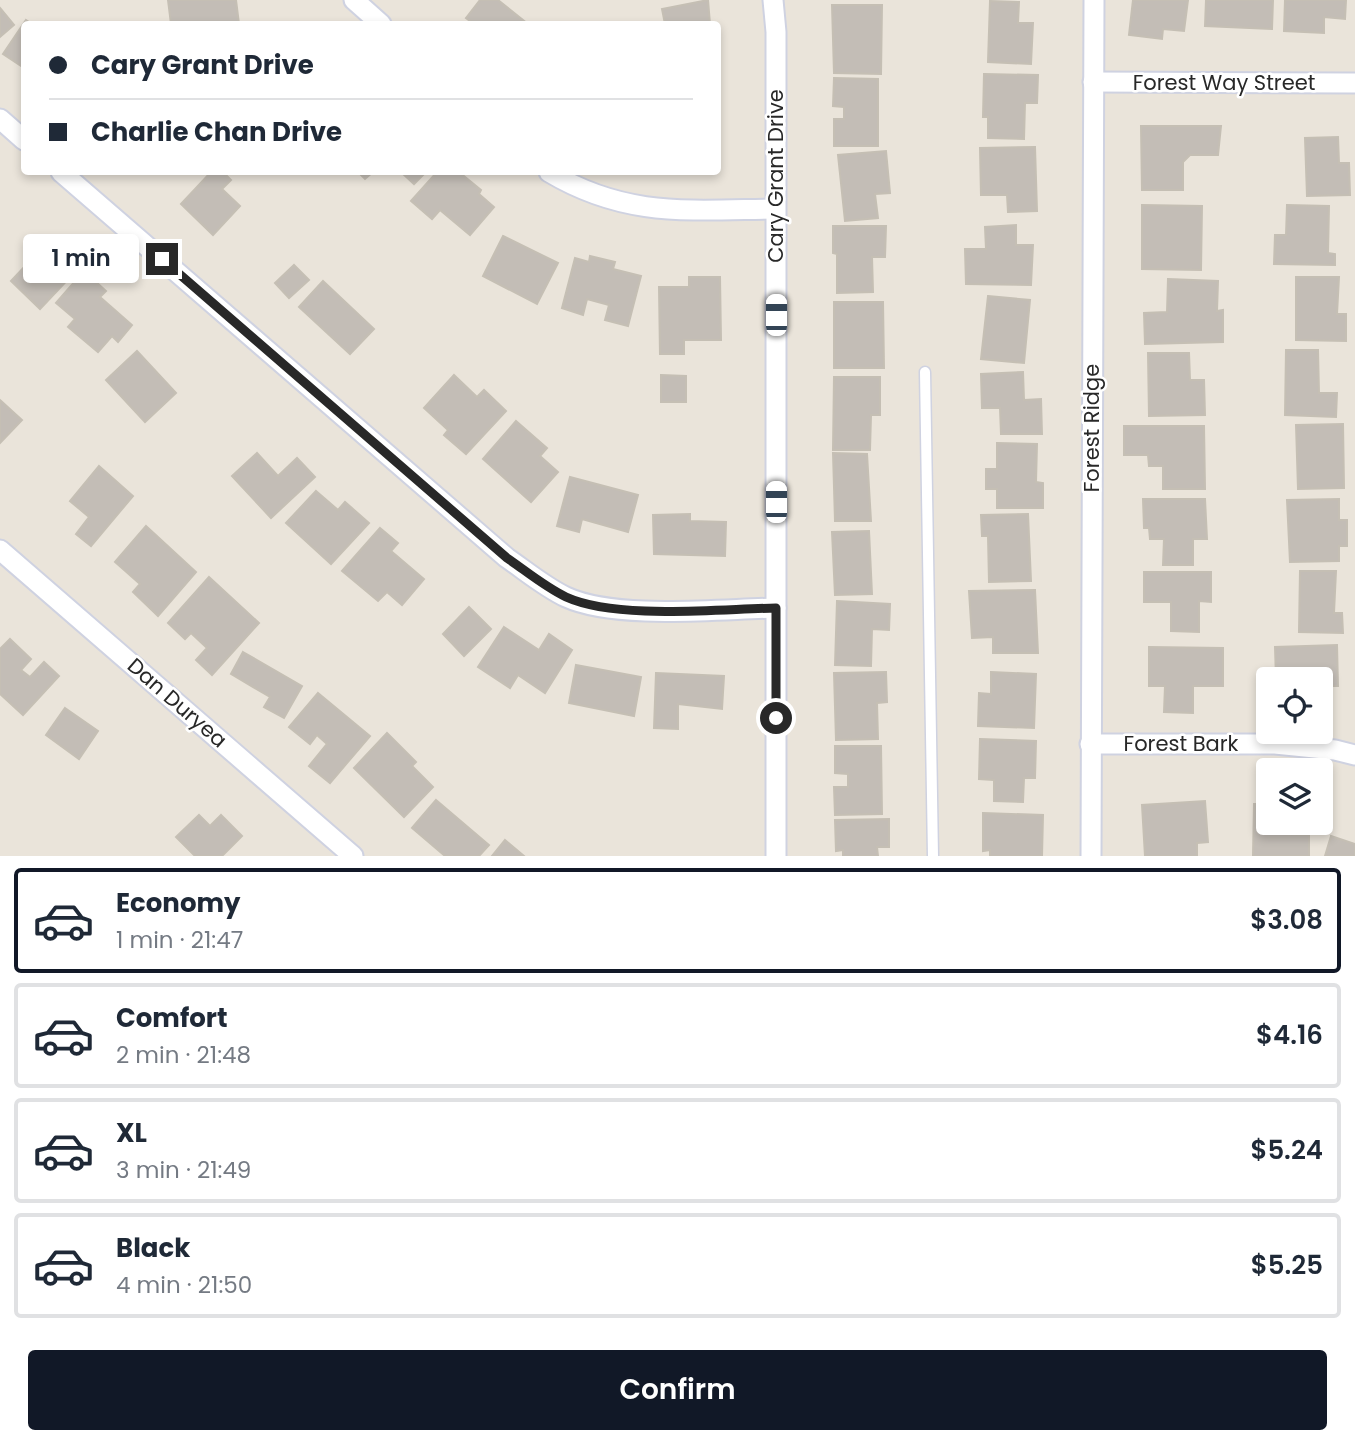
<!DOCTYPE html>
<meta charset="utf-8">
<style>
:root{--surface:#fff;--page:#f2f2f3;--text:#1f2937;--muted:#747a83;--line:#e0e1e3;--accent:#111827}
body{margin:0;font-family:Poppins,sans-serif;background:var(--page);color:var(--text);height:100vh;display:flex;flex-direction:column;font-size:26px;white-space:nowrap}
*{box-sizing:border-box;margin:0}
p{font-size:23px;color:var(--muted)}
.icon{flex:none;width:38px;height:38px;fill:none;stroke:currentColor;stroke-width:2;stroke-linecap:round;stroke-linejoin:round}
.map{position:relative;height:856px;overflow:hidden}
.side{display:flex;flex-direction:column;background:var(--surface);flex:1}
.side>*{flex:none}
.guide{position:absolute;left:21px;top:21px;width:700px;height:154px;border-radius:7px;box-shadow:0 4px 10px #0003;display:grid;align-content:center;height:154px;padding:0 28px;background:var(--surface)}
.controls{position:absolute;left:1256px;top:667px;display:grid;gap:14px}
.controls a{display:grid;place-items:center;width:77px;height:77px;border-radius:7px;background:var(--surface);box-shadow:0 4px 10px #0003;font-size:35px}
.end{position:absolute;width:32px;height:32px;margin:-16px;border:9px solid #282828;background:#fff;box-shadow:0 0 0 4px #fff}
.from{border-radius:50%}
.bubble{position:absolute;height:49px;border-radius:7px;background:var(--surface);box-shadow:0 4px 10px #0003;font-size:23px;font-weight:600;line-height:49px;text-align:center}
.car{position:absolute;width:21px;height:42px;margin:-21px -10px;border-radius:9px;box-shadow:0 0 5px 2px #0007;background:linear-gradient(#fff 24%,#345 0 40%,#fff 0 76%,#345 0 86%,#fff 0)}
.guide b{display:flex;align-items:center;gap:24px;height:66px;font-size:26px}
.guide b+b{border-top:2px solid var(--line)}
.guide i{width:18px;height:18px;background:var(--text)}
ul{padding:12px 0 0;list-style:none}
li{display:flex;align-items:center;gap:21px;height:105px;margin:0 14px 10px;padding:0 14px;border:4px solid var(--line);border-radius:7px}
li div{flex:1}
li b{display:block;font-size:26px}
li em{font-style:normal;font-weight:600}
li.active{border-color:var(--accent)}
li>.icon{width:63px;height:63px;stroke-width:1.5}
.cta{display:flex;gap:14px;margin-top:auto;padding:14px 28px}
.cta a{flex:1;height:80px;border-radius:7px;background:var(--accent);color:#fff;font-size:28px;font-weight:600;line-height:80px;text-align:center}
.map>svg:first-child{display:block}
.building{fill:#c3bdb6;stroke:#c5bfb4;stroke-width:2}
.lines{fill:none;stroke-linecap:round;stroke-linejoin:round}
.lane-casing{stroke:#cfd2e1;stroke-width:13}
.street-casing{stroke:#cfd2e1;stroke-width:23}
.lane{stroke:#fff;stroke-width:10}
.street{stroke:#fff;stroke-width:19}
.route{stroke:#282828;stroke-width:9}
.labels{text-anchor:middle;stroke-width:5;stroke-linejoin:round;paint-order:stroke}
.street-label{font-size:21px;fill:#282828;stroke:#fff}
</style>
<div class="map">
<svg width="1355" height="856" viewBox="0 0 1355 856">
<rect width="100%" height="100%" fill="#eae4da"/>
<g class="building">
<path d="M168,0H236L239,24H171Z"/>
<path d="M480,0H498L528,24H474L466,18Z"/>
<path d="M708,0L710,24H665L662,9Z"/>
<path d="M1133,0H1188L1184,31L1163,29L1162,39L1129,35Z"/>
<path d="M1206,0H1273L1272,29L1205,26Z"/>
<path d="M1285,0H1346L1345,19L1324,17V33L1284,31Z"/>
<path d="M990,1L1019,2L1018,23H1033L1031,64L988,62Z"/>
<path d="M832,5H882L881,74L834,73Z"/>
<path d="M0,8L14,25L0,37Z"/>
<path d="M26,20L32,24H24V68L3,54Z"/>
<path d="M984,74L1038,75L1037,103H1025L1024,139L988,138V117H983Z"/>
<path d="M834,78L878,79V146H834V119H844V107L833,106Z"/>
<path d="M1141,126H1221L1218,155H1190L1183,162V190H1142Z"/>
<path d="M1338,137L1339,163H1349L1350,195L1307,196L1305,138Z"/>
<path d="M1035,147L1037,211L1008,212L1007,195H981L980,148Z"/>
<path d="M886,151L890,193L875,194L878,218L845,221L838,155Z"/>
<path d="M211,172H223L231,180L222,189L240,206L213,235L181,204Z"/>
<path d="M358,172H373L365,179Z"/>
<path d="M401,172H426L414,184Z"/>
<path d="M437,172H459L481,190L479,194L494,207L470,235L440,210L432,219L411,201Z"/>
<path d="M1142,205L1202,206L1201,270L1142,269Z"/>
<path d="M1287,205L1329,206L1328,253L1335,254V265L1274,264L1275,235H1286Z"/>
<path d="M1016,225V245H1033L1031,285L966,284L965,249H986L985,227Z"/>
<path d="M833,226H886L885,257H872L873,292L837,293V254L833,253Z"/>
<path d="M503,236L558,263L537,304L483,276Z"/>
<path d="M45,245L74,273L40,309L11,281Z"/>
<path d="M590,256L615,262L613,269L641,276L628,326L605,320L609,305L587,299L583,315L562,308L575,258L589,262Z"/>
<path d="M294,265L309,280L289,298L275,283Z"/>
<path d="M84,271L106,291L100,297L132,325L118,342L112,336L98,352L68,327L75,319L56,303Z"/>
<path d="M689,277H720L721,340H684V354H660L659,287H689Z"/>
<path d="M1296,277H1339L1337,314H1346V341L1296,340Z"/>
<path d="M1168,279L1218,281L1217,311L1223,310V342L1145,344L1144,313L1167,312Z"/>
<path d="M323,281L374,329L350,354L299,307Z"/>
<path d="M988,296L1030,300L1024,363L981,359Z"/>
<path d="M834,302H883L884,368H834Z"/>
<path d="M1286,350H1318L1319,393H1337L1336,417L1285,415Z"/>
<path d="M137,351L176,393L145,422L106,380Z"/>
<path d="M1148,353H1189L1190,380H1204L1205,415L1149,416Z"/>
<path d="M1023,372L1024,400L1041,399L1042,434H1001L1000,408H982L981,374Z"/>
<path d="M454,375L477,397L484,390L506,411L466,454L444,435L448,430L424,408Z"/>
<path d="M661,375L686,376V402H661Z"/>
<path d="M834,377H880V415H871L870,450H833Z"/>
<path d="M0,400L22,420L0,443Z"/>
<path d="M516,421L547,448L540,456L558,472L531,502L483,459Z"/>
<path d="M1343,424L1344,488L1298,489L1296,425Z"/>
<path d="M1124,426H1204L1205,489H1163V466H1149L1148,455H1124Z"/>
<path d="M997,443L1037,444L1036,482L1043,483V508H997V489H986V469H997Z"/>
<path d="M257,453L278,476L297,458L315,477L271,518L232,476Z"/>
<path d="M833,453L867,454L871,521H835Z"/>
<path d="M99,466L133,496L91,546L76,534L89,517L70,501Z"/>
<path d="M570,477L638,495L628,532L582,519L579,532L557,526Z"/>
<path d="M316,491L338,510L345,502L369,523L331,564L286,523Z"/>
<path d="M1143,499H1205L1207,539H1193V565H1163L1164,539H1150L1149,528H1144Z"/>
<path d="M1339,499V520H1347V546H1339V561L1290,562L1287,500Z"/>
<path d="M690,514V521L726,522L725,556L654,554L653,515Z"/>
<path d="M1028,514L1031,581L989,582L988,536H982L981,515Z"/>
<path d="M146,526L196,572L158,616L133,592L140,584L115,562Z"/>
<path d="M380,528L398,543L391,551L424,579L402,605L387,592L378,601L342,571Z"/>
<path d="M869,531L872,594L835,595L832,532Z"/>
<path d="M1300,571H1336L1334,613H1342L1343,633L1299,632Z"/>
<path d="M1144,572H1211V602L1199,601V632L1171,631V602H1144Z"/>
<path d="M209,577L259,623L212,675L196,660L207,648L191,633L185,639L168,623Z"/>
<path d="M1035,590L1038,653H993V637L972,638L969,591Z"/>
<path d="M837,601L890,604L889,630L872,629L871,666L835,665Z"/>
<path d="M469,607L491,629L464,656L443,634Z"/>
<path d="M504,627L539,650L549,634L572,650L545,693L518,675L510,688L478,667Z"/>
<path d="M10,639L31,659L21,670L30,677L44,662L59,676L23,715L0,694V649Z"/>
<path d="M1337,645L1338,686H1321V679H1276L1275,647Z"/>
<path d="M1149,647L1223,648V686H1193V713L1164,712L1165,686H1149Z"/>
<path d="M243,652L302,686L284,718L264,707L270,697L231,674Z"/>
<path d="M576,665L641,677L634,716L569,703Z"/>
<path d="M886,672L887,702L877,703L878,739L836,740L834,673Z"/>
<path d="M991,672L1036,674L1034,728L978,726L979,693L991,694Z"/>
<path d="M656,673L724,676L722,709L678,704V729L654,728Z"/>
<path d="M318,693L370,736L330,783L309,766L327,744L317,735L310,744L289,727Z"/>
<path d="M65,708L98,731L79,759L46,735Z"/>
<path d="M387,733L416,762L412,766L433,787L404,817L354,768Z"/>
<path d="M980,739L1036,741L1035,778H1024L1023,802L994,801V780L979,779Z"/>
<path d="M835,746H881L882,814L835,815L834,787H848V774L835,773Z"/>
<path d="M436,800L489,845L479,856H445L412,828Z"/>
<path d="M1205,801L1208,842L1197,843V856H1145L1142,805Z"/>
<path d="M1254,804H1269V822H1283V834L1309,835V856H1253Z"/>
<path d="M983,813L1043,815L1042,856H990V850L983,851Z"/>
<path d="M199,815L210,826L221,815L242,836L222,856H195L176,837Z"/>
<path d="M889,819V847H877L878,856H843V850L836,851L835,820Z"/>
<path d="M1331,836L1355,844V856H1325Z"/>
<path d="M505,840L524,856H492Z"/>
</g>
<g class="lines">
<g class="lane-casing">
<path id="lane" d="M925,372L933,856"/>
</g>
<g class="street-casing">
<g id="street">
<path d="M354,0L381,24"/>
<path d="M773,0L776,32V856"/>
<path d="M1093,82L1355,83"/>
<path d="M0,119L24,140"/>
<path d="M61,172L507,558C526,571 545,587 566,597C616,620 719,609 776,608"/>
<path d="M549,172C626,218 689,210 775,209"/>
<path d="M0,550L353,856"/>
<path d="M1090,744H1275L1335,750L1355,755"/>
<path d="M1091,856L1094,0"/>
</g>
</g>
<use href="#lane" class="lane"/>
<use href="#street" class="street"/>
</g>
<g class="lines">
<path class="route" d="M162,259L507,558C526,571 545,587 566,597C617,620 718,609 776,608V718"/>
</g>
<g class="labels">
<g class="street-label">
<text x="1224" y="90">Forest Way Street</text>
<text transform="translate(776 176) rotate(-90)" y="7">Cary Grant Drive</text>
<text transform="translate(1092 428) rotate(-90)" y="7">Forest Ridge</text>
<text transform="translate(177 703) rotate(41)" y="7">Dan Duryea</text>
<text x="1181" y="751">Forest Bark</text>
</g>
</g>
</svg>
<div class="controls">
<a><svg class="icon" aria-label="locate" viewBox="0 0 24 24"><circle cx="12" cy="12" r="6"/><path d="M12 2v4M12 18v4M2 12h4M18 12h4"/></svg></a>
<a><svg class="icon" aria-label="layers" viewBox="0 0 24 24"><path d="M12 4l9 5-9 5-9-5zM3 14l9 5 9-5"/></svg></a>
</div>
<i class="end from" style="left:776px;top:718px"></i>
<i class="end" style="left:162px;top:259px"></i>
<div class="bubble" style="left:23px;top:234px;width:116px">1 min</div>
<i class="car" style="left:776px;top:315px;rotate:0deg"></i>
<i class="car" style="left:776px;top:502px;rotate:0deg"></i>
<div class="guide">
<b><i class="from"></i>Cary Grant Drive</b>
<b><i></i>Charlie Chan Drive</b>
</div>
</div>
<section class="side">
<ul>
<li class="active"><svg class="icon" aria-label="car" viewBox="0 0 24 24"><path d="M5 17H2v-5l4-1 3-4h7l3 4 3 1v5h-3M9 17h6M6 11h13"/><circle cx="7" cy="17" r="2"/><circle cx="17" cy="17" r="2"/></svg><div><b>Economy</b><p>1 min · 21:47</p></div><em>$3.08</em></li>
<li><svg class="icon" aria-label="car" viewBox="0 0 24 24"><path d="M5 17H2v-5l4-1 3-4h7l3 4 3 1v5h-3M9 17h6M6 11h13"/><circle cx="7" cy="17" r="2"/><circle cx="17" cy="17" r="2"/></svg><div><b>Comfort</b><p>2 min · 21:48</p></div><em>$4.16</em></li>
<li><svg class="icon" aria-label="car" viewBox="0 0 24 24"><path d="M5 17H2v-5l4-1 3-4h7l3 4 3 1v5h-3M9 17h6M6 11h13"/><circle cx="7" cy="17" r="2"/><circle cx="17" cy="17" r="2"/></svg><div><b>XL</b><p>3 min · 21:49</p></div><em>$5.24</em></li>
<li><svg class="icon" aria-label="car" viewBox="0 0 24 24"><path d="M5 17H2v-5l4-1 3-4h7l3 4 3 1v5h-3M9 17h6M6 11h13"/><circle cx="7" cy="17" r="2"/><circle cx="17" cy="17" r="2"/></svg><div><b>Black</b><p>4 min · 21:50</p></div><em>$5.25</em></li>
</ul>
<div class="cta"><a>Confirm</a></div>
</section>
